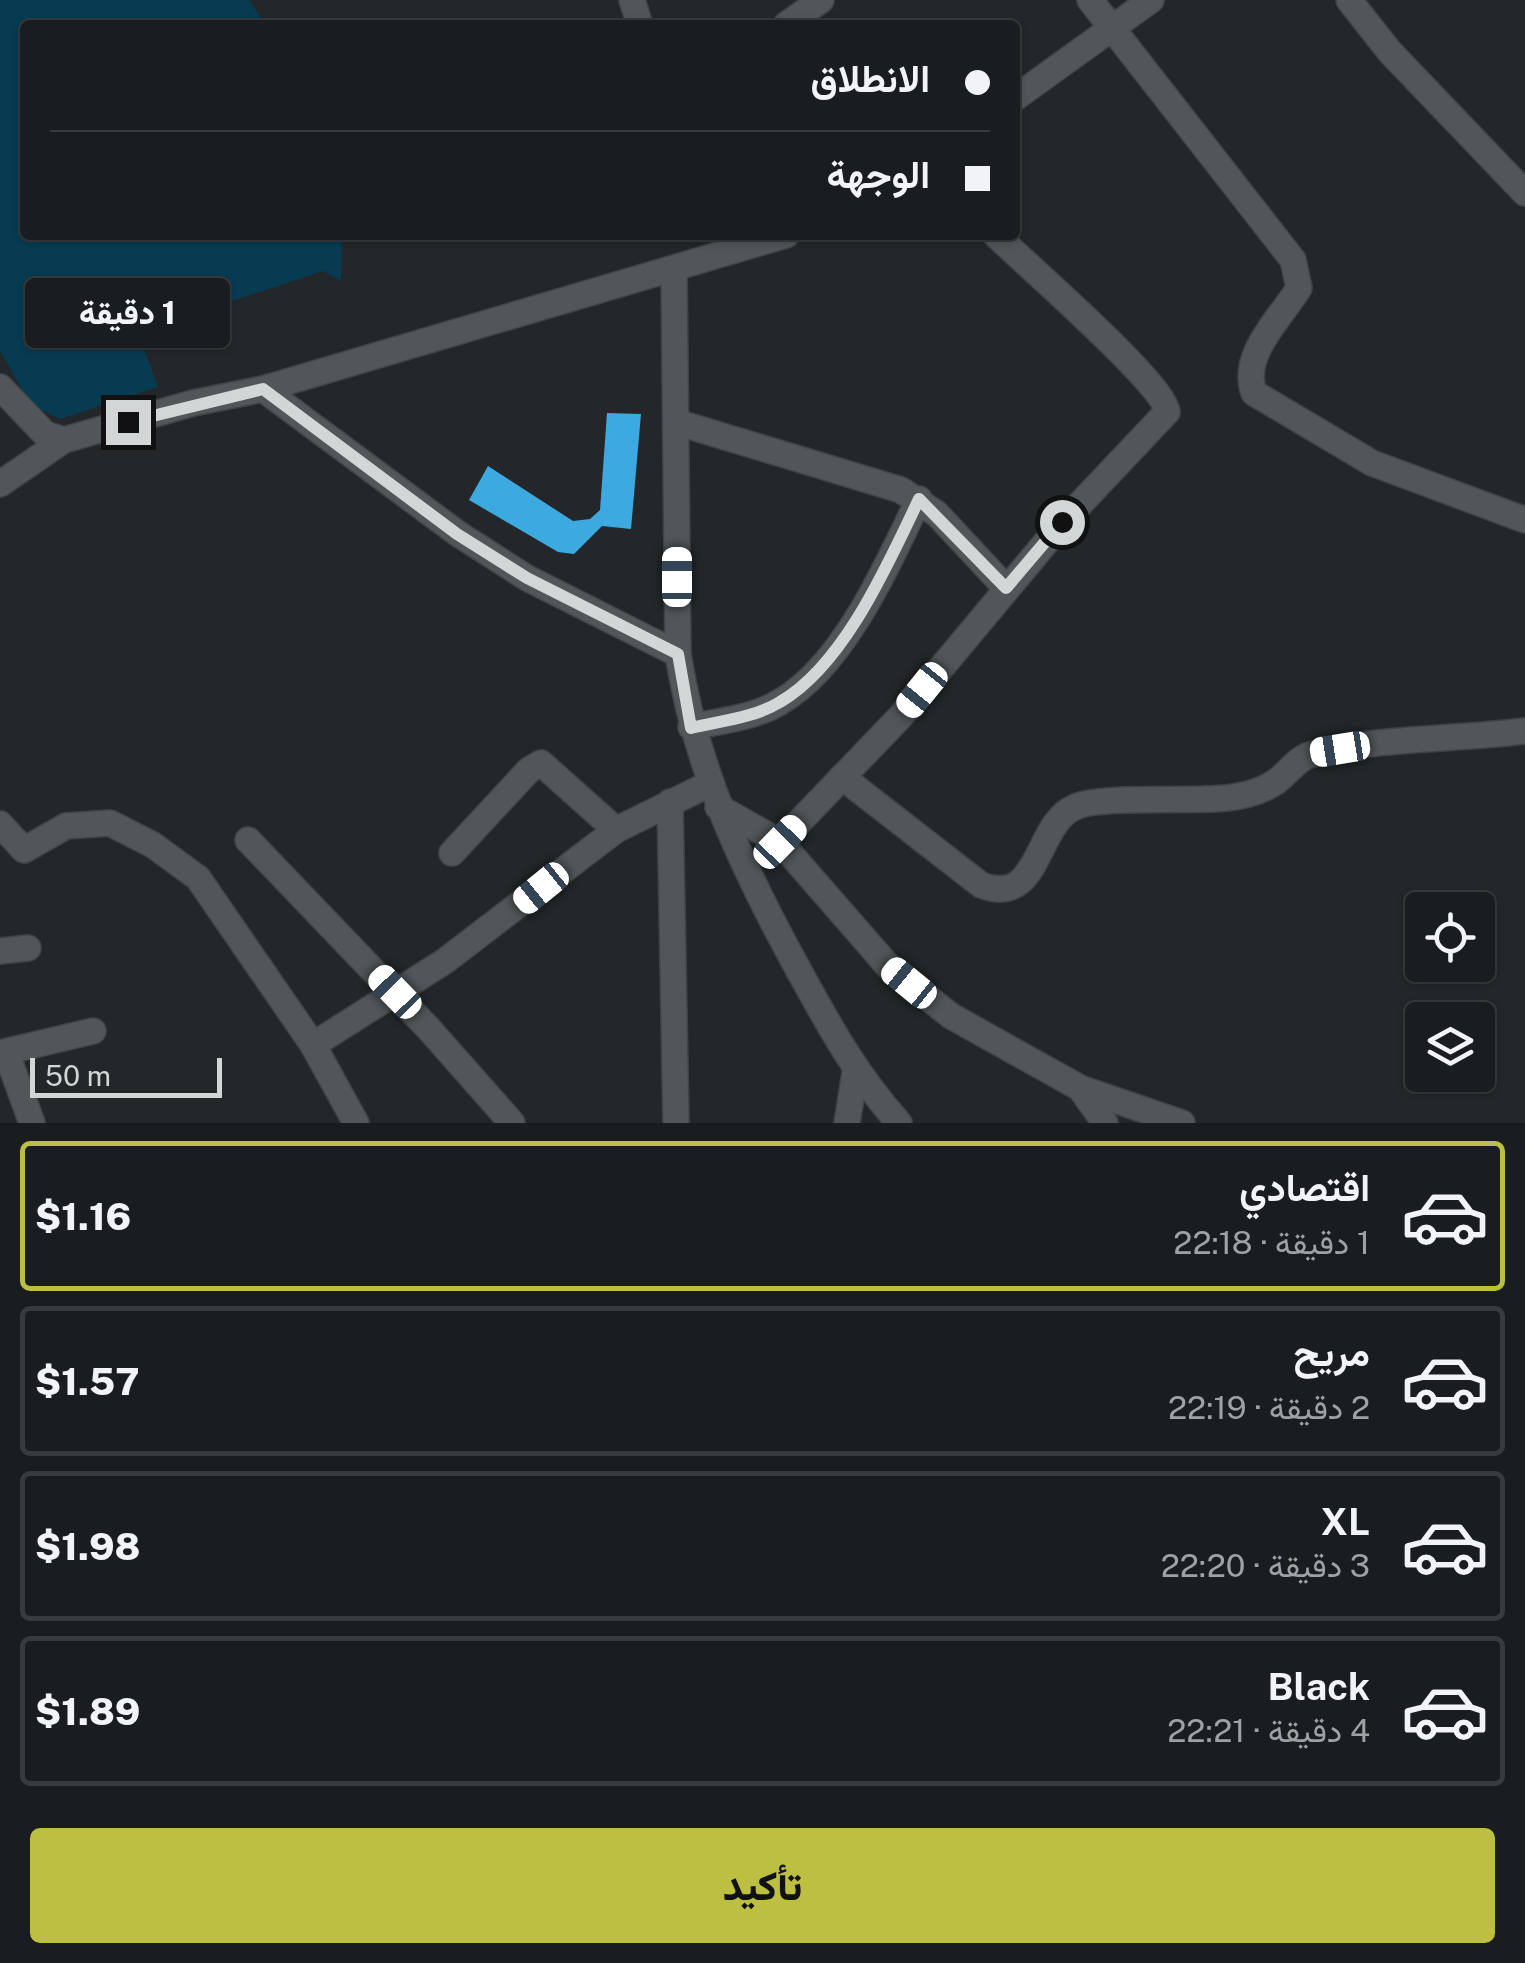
<!DOCTYPE html>
<html lang="ar">
<meta charset="utf-8">
<style>
:root{--surface:#1a1d1f;--page:#272a2c;--text:#f1f3f6;--muted:#9fa2a4;--line:#383b3d;--accent:#bdbf42}
body{margin:0;font-family:"Public Sans",Vazirmatn,sans-serif;background:var(--page);color:var(--text);direction:rtl;height:100vh;display:flex;flex-direction:column;font-size:38px;white-space:nowrap}
*{box-sizing:border-box;margin:0}
p{font-size:32px;color:var(--muted)}
.icon{flex:none;width:55px;height:55px;fill:none;stroke:currentColor;stroke-width:2;stroke-linecap:round;stroke-linejoin:round}
.map{position:relative;height:1123px;overflow:hidden;direction:ltr}
.details{display:flex;flex-direction:column;background:var(--surface);flex:1}
.details>*{flex:none}
.top-card{position:absolute;left:20px;top:20px;width:1000px;height:220px;border-radius:10px;box-shadow:0 2px 8px #0004,0 0 0 2px var(--line);direction:rtl;display:grid;align-content:center;height:220px;padding:0 30px;background:var(--surface)}
.tools{position:absolute;left:1405px;top:892px;display:grid;gap:20px}
.tools a{display:grid;place-items:center;width:90px;height:90px;border-radius:10px;background:var(--surface);box-shadow:0 2px 8px #0004,0 0 0 2px var(--line);font-size:50px}
.scale{position:absolute;left:30px;bottom:25px;width:192px;box-sizing:border-box;padding-left:10px;border:5px solid #d3d6d7;border-top:0;font-size:28px;line-height:35px;white-space:nowrap;color:#d3d6d7;-webkit-text-stroke:8px #232729;paint-order:stroke}
.end{position:absolute;width:45px;height:45px;margin:-22px;border:12px solid #d3d6d7;background:#111;box-shadow:0 0 0 5px #111}
.from{border-radius:50%}
.bubble{position:absolute;height:70px;border-radius:10px;background:var(--surface);box-shadow:0 2px 8px #0004,0 0 0 2px var(--line);font-size:32px;font-weight:800;line-height:70px;text-align:center;direction:rtl}
.car{position:absolute;width:30px;height:60px;margin:-30px -15px;border-radius:12px;box-shadow:0 0 8px 2px #0007;background:linear-gradient(#fff 24%,#345 0 40%,#fff 0 76%,#345 0 86%,#fff 0)}
.top-card b{display:flex;align-items:center;gap:35px;height:95px;font-size:38px}
.top-card b+b{border-top:2px solid var(--line)}
.top-card i{width:25px;height:25px;background:var(--text)}
ul{padding:18px 0 0;list-style:none}
li{display:flex;align-items:center;gap:30px;height:150px;margin:0 20px 15px;padding:0 10px;border:5px solid var(--line);border-radius:10px}
li div{flex:1}
li b{display:block;font-size:38px}
li em{font-style:normal;font-weight:800}
li.current{border-color:var(--accent)}
li>.icon{width:90px;height:90px;stroke-width:1.5}
.action{display:flex;gap:20px;margin-top:auto;padding:20px 30px}
.action a{flex:1;height:115px;border-radius:10px;background:var(--accent);color:#111;font-size:40px;font-weight:800;line-height:115px;text-align:center}
.map>svg:first-child{display:block}
.green{fill:#063b52}
.building{fill:#3caae0}
.lines{fill:none;stroke-linecap:round;stroke-linejoin:round}
.minor-casing{stroke:#404345;stroke-width:28}
.minor{stroke:#515659;stroke-width:25}
.route{stroke:#d3d6d7;stroke-width:12}
</style>
<div class="map">
<svg width="1525" height="1123" viewBox="0 0 1525 1123">
<rect width="100%" height="100%" fill="#232729"/>
<path class="green" d="M0,0H249L266,25H25V235H342L341,281L323,271L138,332L158,387L60,419L31,405L0,351Z"/>
<path class="building" d="M607,413L641,414L631,529L602,526L574,554L558,552L469,500L488,466L573,521L590,519L600,510Z"/>
<g class="lines">
<g class="minor-casing">
<g id="minor">
<path d="M632,0L640,25"/>
<path d="M1090,0L1293,260L1299,288C1280,319 1240,355 1254,393L1372,463L1525,520"/>
<path d="M1349,0L1390,52L1525,193"/>
<path d="M786,25L821,0"/>
<path d="M1015,98L1151,0"/>
<path d="M674,271L678,654C696,769 742,867 798,969C830,1027 854,1072 899,1123"/>
<path d="M0,387L45,434L64,440"/>
<path d="M263,389L457,533L527,578L678,654"/>
<path d="M676,422L901,490L937,514L1006,588"/>
<path d="M0,484L64,440L193,403L263,389L786,235"/>
<path d="M691,727C720,721 754,718 780,702C844,665 888,564 919,499"/>
<path d="M842,777L981,885C1041,908 1034,825 1075,807C1101,795 1192,802 1227,798C1244,796 1263,791 1277,781C1289,772 1298,757 1313,754C1381,737 1455,740 1525,731"/>
<path d="M670,802L676,1123"/>
<path d="M718,807L780,842L888,966L951,1016L1080,1088L1182,1123"/>
<path d="M0,824L24,850L66,826L110,823L153,845L198,878L313,1045L356,1123"/>
<path d="M248,840L429,1029L512,1123"/>
<path d="M780,842L901,716L1063,522L1167,412C1164,383 1025,264 996,235"/>
<path d="M452,853L529,770L541,763L616,830"/>
<path d="M0,951L28,948"/>
<path d="M313,1045L445,961L616,830L709,784"/>
<path d="M6,1052L32,1123"/>
<path d="M0,1053L93,1031"/>
<path d="M1080,1088L1105,1123"/>
<path d="M847,1123L855,1073"/>
</g>
</g>
<use href="#minor" class="minor"/>
</g>
<g class="lines">
<path class="route" d="M128,422L263,389L457,534L527,578L678,654L691,728C720,721 754,718 780,702C844,665 888,564 919,499L1006,588L1062,522"/>
</g>
</svg>
<div class="tools">
<a><svg class="icon" aria-label="locate" viewBox="0 0 24 24"><circle cx="12" cy="12" r="6"/><path d="M12 2v4M12 18v4M2 12h4M18 12h4"/></svg></a>
<a><svg class="icon" aria-label="layers" viewBox="0 0 24 24"><path d="M12 4l9 5-9 5-9-5zM3 14l9 5 9-5"/></svg></a>
</div>
<div class="scale">50 m</div>
<i class="end from" style="left:1062px;top:522px"></i>
<i class="end" style="left:128px;top:422px"></i>
<div class="bubble" style="left:25px;top:278px;width:205px">1 دقيقة</div>
<i class="car" style="left:677px;top:577px;rotate:0deg"></i>
<i class="car" style="left:922px;top:690px;rotate:219deg"></i>
<i class="car" style="left:1340px;top:749px;rotate:261deg"></i>
<i class="car" style="left:780px;top:842px;rotate:44deg"></i>
<i class="car" style="left:541px;top:888px;rotate:231deg"></i>
<i class="car" style="left:909px;top:983px;rotate:309deg"></i>
<i class="car" style="left:395px;top:992px;rotate:316deg"></i>
<div class="top-card">
<b><i class="from"></i>الانطلاق</b>
<b><i></i>الوجهة</b>
</div>
</div>
<section class="details">
<ul>
<li class="current"><svg class="icon" aria-label="car" viewBox="0 0 24 24"><path d="M5 17H2v-5l4-1 3-4h7l3 4 3 1v5h-3M9 17h6M6 11h13"/><circle cx="7" cy="17" r="2"/><circle cx="17" cy="17" r="2"/></svg><div><b>اقتصادي</b><p>1 دقيقة · 22:18</p></div><em>$1.16</em></li>
<li><svg class="icon" aria-label="car" viewBox="0 0 24 24"><path d="M5 17H2v-5l4-1 3-4h7l3 4 3 1v5h-3M9 17h6M6 11h13"/><circle cx="7" cy="17" r="2"/><circle cx="17" cy="17" r="2"/></svg><div><b>مريح</b><p>2 دقيقة · 22:19</p></div><em>$1.57</em></li>
<li><svg class="icon" aria-label="car" viewBox="0 0 24 24"><path d="M5 17H2v-5l4-1 3-4h7l3 4 3 1v5h-3M9 17h6M6 11h13"/><circle cx="7" cy="17" r="2"/><circle cx="17" cy="17" r="2"/></svg><div><b>XL</b><p>3 دقيقة · 22:20</p></div><em>$1.98</em></li>
<li><svg class="icon" aria-label="car" viewBox="0 0 24 24"><path d="M5 17H2v-5l4-1 3-4h7l3 4 3 1v5h-3M9 17h6M6 11h13"/><circle cx="7" cy="17" r="2"/><circle cx="17" cy="17" r="2"/></svg><div><b>Black</b><p>4 دقيقة · 22:21</p></div><em>$1.89</em></li>
</ul>
<div class="action"><a>تأكيد</a></div>
</section>
